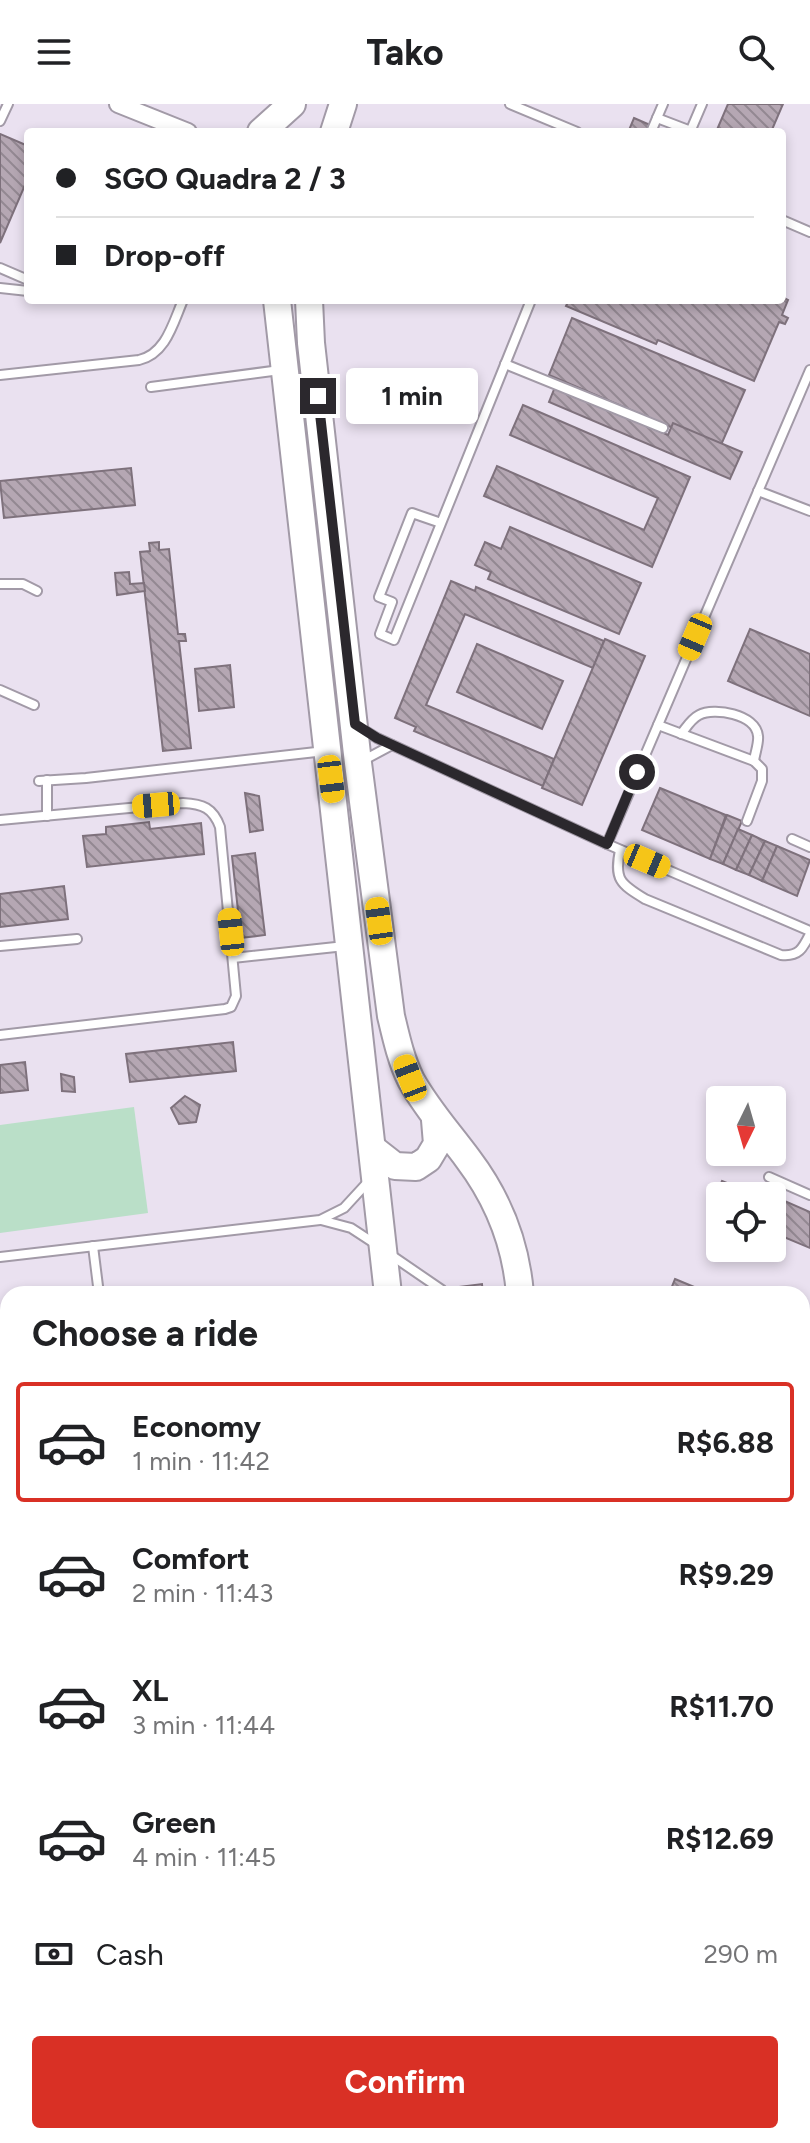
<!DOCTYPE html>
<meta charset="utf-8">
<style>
:root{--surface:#fff;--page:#f6f6f6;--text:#202124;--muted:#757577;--line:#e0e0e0;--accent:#d93025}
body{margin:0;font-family:Figtree,sans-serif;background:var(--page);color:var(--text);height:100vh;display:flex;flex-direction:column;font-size:30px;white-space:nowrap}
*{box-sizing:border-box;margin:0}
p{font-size:26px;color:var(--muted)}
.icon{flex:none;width:44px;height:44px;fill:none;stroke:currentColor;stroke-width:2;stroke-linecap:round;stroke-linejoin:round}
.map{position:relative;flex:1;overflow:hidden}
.sheet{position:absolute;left:0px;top:1182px;width:810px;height:858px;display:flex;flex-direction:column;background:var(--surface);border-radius:24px 24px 0 0;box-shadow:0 4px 12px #0003}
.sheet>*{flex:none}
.hud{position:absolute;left:24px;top:24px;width:762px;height:176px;border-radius:8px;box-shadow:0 4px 12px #0003;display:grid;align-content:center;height:176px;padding:0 32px;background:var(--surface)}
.needle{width:52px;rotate:185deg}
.buttons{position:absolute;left:706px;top:982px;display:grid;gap:16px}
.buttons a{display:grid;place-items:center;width:80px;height:80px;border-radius:8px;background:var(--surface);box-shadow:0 4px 12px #0003;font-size:40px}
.end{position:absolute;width:36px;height:36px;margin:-18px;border:10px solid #2b282d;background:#fff;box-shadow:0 0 0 4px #fff}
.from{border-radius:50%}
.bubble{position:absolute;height:56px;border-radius:8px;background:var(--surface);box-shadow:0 4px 12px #0003;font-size:26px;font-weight:700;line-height:56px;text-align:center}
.car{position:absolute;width:24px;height:48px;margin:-24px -12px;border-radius:10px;box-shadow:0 0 6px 2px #0007;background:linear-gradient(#f5c518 24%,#345 0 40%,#f5c518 0 76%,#345 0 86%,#f5c518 0)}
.hud b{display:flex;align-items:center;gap:28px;height:76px;font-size:30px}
.hud b+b{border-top:2px solid var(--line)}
.hud i{width:20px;height:20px;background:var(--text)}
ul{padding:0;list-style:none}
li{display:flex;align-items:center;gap:24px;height:120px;margin:0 16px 12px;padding:0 16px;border:4px solid transparent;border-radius:8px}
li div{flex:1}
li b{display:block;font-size:30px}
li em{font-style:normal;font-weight:700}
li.current{border-color:var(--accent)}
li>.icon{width:72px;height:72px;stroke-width:1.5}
h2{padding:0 32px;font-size:36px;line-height:96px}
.pay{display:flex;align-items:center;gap:20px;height:88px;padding:0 32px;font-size:30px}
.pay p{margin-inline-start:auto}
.action{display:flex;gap:16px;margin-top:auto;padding:16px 32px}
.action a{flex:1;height:92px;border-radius:8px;background:var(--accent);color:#fff;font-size:32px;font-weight:700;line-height:92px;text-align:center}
header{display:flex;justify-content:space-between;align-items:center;height:104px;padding:0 32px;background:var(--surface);font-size:36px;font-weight:700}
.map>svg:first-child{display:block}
.industrial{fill:url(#industrial-furrows)}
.green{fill:#badfc8}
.building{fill:url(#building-back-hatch);stroke:#7e717c;stroke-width:2}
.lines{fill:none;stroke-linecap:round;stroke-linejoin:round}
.lane-casing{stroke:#a29aa7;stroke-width:12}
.street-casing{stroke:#a29aa7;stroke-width:20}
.primary-casing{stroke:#a29aa7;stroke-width:30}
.lane{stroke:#fff;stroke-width:8}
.street{stroke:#fff;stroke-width:16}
.primary{stroke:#fff;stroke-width:26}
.route{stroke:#2b282d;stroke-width:10}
</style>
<header><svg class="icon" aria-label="menu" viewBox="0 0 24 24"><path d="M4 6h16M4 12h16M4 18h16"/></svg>Tako<svg class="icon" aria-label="search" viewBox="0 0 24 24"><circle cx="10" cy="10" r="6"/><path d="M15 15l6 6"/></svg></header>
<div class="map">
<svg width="810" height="2039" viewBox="0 0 810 2039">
<defs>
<pattern id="industrial-furrows" width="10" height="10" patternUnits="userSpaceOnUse" patternTransform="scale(2)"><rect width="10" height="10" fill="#e8d5e4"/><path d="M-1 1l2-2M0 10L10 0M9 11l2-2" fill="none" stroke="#c7b7c4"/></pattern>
<pattern id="building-back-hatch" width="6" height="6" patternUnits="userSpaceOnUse" patternTransform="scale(2)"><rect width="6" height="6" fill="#b5a7b3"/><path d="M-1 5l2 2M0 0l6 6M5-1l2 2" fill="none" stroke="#938892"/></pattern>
</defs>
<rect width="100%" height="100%" fill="#eae1f0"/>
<path class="industrial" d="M0,1972L8,1975V2032H350L349,2039H0Z"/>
<path class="green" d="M134,1003L148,1109L0,1129V1021Z"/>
<g class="building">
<path d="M728,0H783L771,28H716Z"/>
<path d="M634,14L666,28L629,26Z"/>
<path d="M0,30L28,42V74L0,139Z"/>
<path d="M782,193L788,196L782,211L788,214L785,220L779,218L754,277L658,236L656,240L566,202L569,196H782Z"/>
<path d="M572,214L745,286L721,341L717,343L549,271Z"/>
<path d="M555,283L668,331L673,319L742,348L730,375L549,298Z"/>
<path d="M523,301L690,373L652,463L484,392L497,362L644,426L658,394L510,331Z"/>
<path d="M131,364L135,401L4,414L0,377Z"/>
<path d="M510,423L641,479L619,530L488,475L491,468L475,461L485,438L501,445Z"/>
<path d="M159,438V446L169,445L178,530H185L186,537H179L191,644L163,647L140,448L150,447L149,439Z"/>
<path d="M129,468L130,480L144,479L145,487L117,491L115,469Z"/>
<path d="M451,477L475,487L476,483L604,537L593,564L465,510L426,601L554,655L543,682L414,627L416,623L395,614Z"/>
<path d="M750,525L810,550V612L728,577Z"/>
<path d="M605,535L645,552L582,701L542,684Z"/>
<path d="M477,540L563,577L542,625L457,588Z"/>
<path d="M230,561L234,603L199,607L195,565Z"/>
<path d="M660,684L726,711L710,755L642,726Z"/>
<path d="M245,689L259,692L263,726L250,728Z"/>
<path d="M727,711L742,717L723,760L710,755Z"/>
<path d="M149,718L150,725L201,719L204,750L87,763L83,732L106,730V723Z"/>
<path d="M738,725L752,731L736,766L723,760Z"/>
<path d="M752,731L765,737L749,771L736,766Z"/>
<path d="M765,737L777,742L762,777L749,771Z"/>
<path d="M777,742L810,756L797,792L762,777Z"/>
<path d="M255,749L265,831L241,834L232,752Z"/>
<path d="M64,782L68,815L0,823V790Z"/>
<path d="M233,938L236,967L130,978L126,950Z"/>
<path d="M25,958L28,986L0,989V961Z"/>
<path d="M61,970L74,973L75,988L62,987Z"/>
<path d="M185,992L200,1001L196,1018L179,1020L171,1004Z"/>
<path d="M722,1077L746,1087L748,1081L810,1108V1144L772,1128V1092H720V1106L711,1102Z"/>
<path d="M675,1175L711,1190H669Z"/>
<path d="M482,1180L483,1190H459L458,1183Z"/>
<path d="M802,1229L810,1232V1279L808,1278L805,1285L802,1284Z"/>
<path d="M802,1719L810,1722V1839L802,1835Z"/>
<path d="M8,1771V1864L7,1867L0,1868V1772Z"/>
<path d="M802,1852L810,1855V1907L802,1904Z"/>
<path d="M0,1975L8,1977V2000L0,1998Z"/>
</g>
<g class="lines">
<g class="lane-casing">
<g id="lane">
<path d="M510,0L577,28"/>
<path d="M657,14L691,27"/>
<path d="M0,17L8,0"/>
<path d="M651,28L663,0"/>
<path d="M690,28L702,0"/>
<path d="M782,116L810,128"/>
<path d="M0,164L28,176"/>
<path d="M0,184L28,187"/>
<path d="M505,260L663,324"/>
<path d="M0,271L139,256C166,250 173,219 183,196"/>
<path d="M151,283L280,266"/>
<path d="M758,387L810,407"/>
<path d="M441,419L412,409L379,493L392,498L380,530L394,536L531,196"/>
<path d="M0,480H23L37,487"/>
<path d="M0,586L34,601"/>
<path d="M658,621L754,657L762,665V677L747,717"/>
<path d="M359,623L377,634L607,740L810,827"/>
<path d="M681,630C686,624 691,615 699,611C714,603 756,610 758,632C759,639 755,649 754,657"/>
<path d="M362,657L392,641"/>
<path d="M39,677L86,674L325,647"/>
<path d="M47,712V676"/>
<path d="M0,716L183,699C203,700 213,704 220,723L236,892L231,903L225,905L0,931"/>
<path d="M792,735L810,743"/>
<path d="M607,740L810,266"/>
<path d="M620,746C614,775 620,780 645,795L781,851C799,853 803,844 810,830"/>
<path d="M0,842L77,835"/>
<path d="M233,854L345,842"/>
<path d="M769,1073L810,1091"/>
<path d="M321,1116L351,1124L377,1141"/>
<path d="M93,1142L99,1190"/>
<path d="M388,1149L442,1186V1190"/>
<path d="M0,1153L320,1116L344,1104L367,1079"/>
<path d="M802,1480L810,1461"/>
<path d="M0,1488L8,1487"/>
<path d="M0,1569H8"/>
<path d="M802,1618L810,1603"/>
<path d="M802,1667L810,1671"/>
<path d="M802,1913L810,1917"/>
<path d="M0,2036L8,2039"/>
<path d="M531,2039L534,2032"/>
<path d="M565,2039L568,2032"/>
</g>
</g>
<g class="street-casing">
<path id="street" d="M118,0L188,28"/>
</g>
<g class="primary-casing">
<g id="primary">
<path d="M261,28L292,0"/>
<path d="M334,28L343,0"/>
<path d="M277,196L388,1190"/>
<path d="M309,196L311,239L358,659L391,912C396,933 401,956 411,976C427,1005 448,1028 468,1055C499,1096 516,1140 520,1190"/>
<path d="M372,1044L395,1062L416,1063L428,1055L437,1040L435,1016"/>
<path d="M419,2039L421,2032"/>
<path d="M483,2039L485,2032"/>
</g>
</g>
<use href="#lane" class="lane"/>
<use href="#street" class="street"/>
<use href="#primary" class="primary"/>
</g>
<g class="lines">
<path class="route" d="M318,292L355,620L377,634L607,740L637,668"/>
</g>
</svg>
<div class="buttons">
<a><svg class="needle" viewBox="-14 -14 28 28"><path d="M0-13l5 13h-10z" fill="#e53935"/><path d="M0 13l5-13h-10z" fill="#757577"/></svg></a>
<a><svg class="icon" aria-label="locate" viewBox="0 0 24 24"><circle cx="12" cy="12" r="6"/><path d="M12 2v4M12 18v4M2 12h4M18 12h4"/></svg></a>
</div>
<i class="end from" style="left:637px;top:668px"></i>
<i class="end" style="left:318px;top:292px"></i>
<div class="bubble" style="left:346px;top:264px;width:132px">1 min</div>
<i class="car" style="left:695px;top:533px;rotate:203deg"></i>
<i class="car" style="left:331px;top:675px;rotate:173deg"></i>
<i class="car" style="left:156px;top:701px;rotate:265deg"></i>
<i class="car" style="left:647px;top:757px;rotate:113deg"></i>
<i class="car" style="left:379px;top:817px;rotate:352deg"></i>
<i class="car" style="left:231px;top:828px;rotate:354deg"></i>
<i class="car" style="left:410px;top:974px;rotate:339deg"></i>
<div class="hud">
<b><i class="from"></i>SGO Quadra 2 / 3</b>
<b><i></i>Drop-off</b>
</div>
<section class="sheet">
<h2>Choose a ride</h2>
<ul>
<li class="current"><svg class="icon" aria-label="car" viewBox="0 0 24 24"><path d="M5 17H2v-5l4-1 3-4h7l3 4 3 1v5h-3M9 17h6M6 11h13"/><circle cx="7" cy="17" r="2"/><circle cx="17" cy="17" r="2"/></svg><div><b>Economy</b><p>1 min · 11:42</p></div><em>R$6.88</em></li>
<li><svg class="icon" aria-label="car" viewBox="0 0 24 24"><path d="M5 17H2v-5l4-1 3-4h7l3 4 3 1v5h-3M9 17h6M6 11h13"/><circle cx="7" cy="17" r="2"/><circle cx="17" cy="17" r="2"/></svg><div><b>Comfort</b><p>2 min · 11:43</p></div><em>R$9.29</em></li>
<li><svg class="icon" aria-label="car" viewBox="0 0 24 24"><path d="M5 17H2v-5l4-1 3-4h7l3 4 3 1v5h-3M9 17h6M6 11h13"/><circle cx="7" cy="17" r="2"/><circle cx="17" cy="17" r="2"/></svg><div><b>XL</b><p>3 min · 11:44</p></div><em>R$11.70</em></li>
<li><svg class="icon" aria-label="car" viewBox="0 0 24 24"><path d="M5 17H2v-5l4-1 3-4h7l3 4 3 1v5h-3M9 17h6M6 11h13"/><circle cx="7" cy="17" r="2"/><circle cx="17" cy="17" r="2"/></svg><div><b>Green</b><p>4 min · 11:45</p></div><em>R$12.69</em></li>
</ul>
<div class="pay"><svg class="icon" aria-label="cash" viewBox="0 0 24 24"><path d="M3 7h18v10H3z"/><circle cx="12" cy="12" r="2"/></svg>Cash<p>290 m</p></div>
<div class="action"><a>Confirm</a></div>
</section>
</div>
